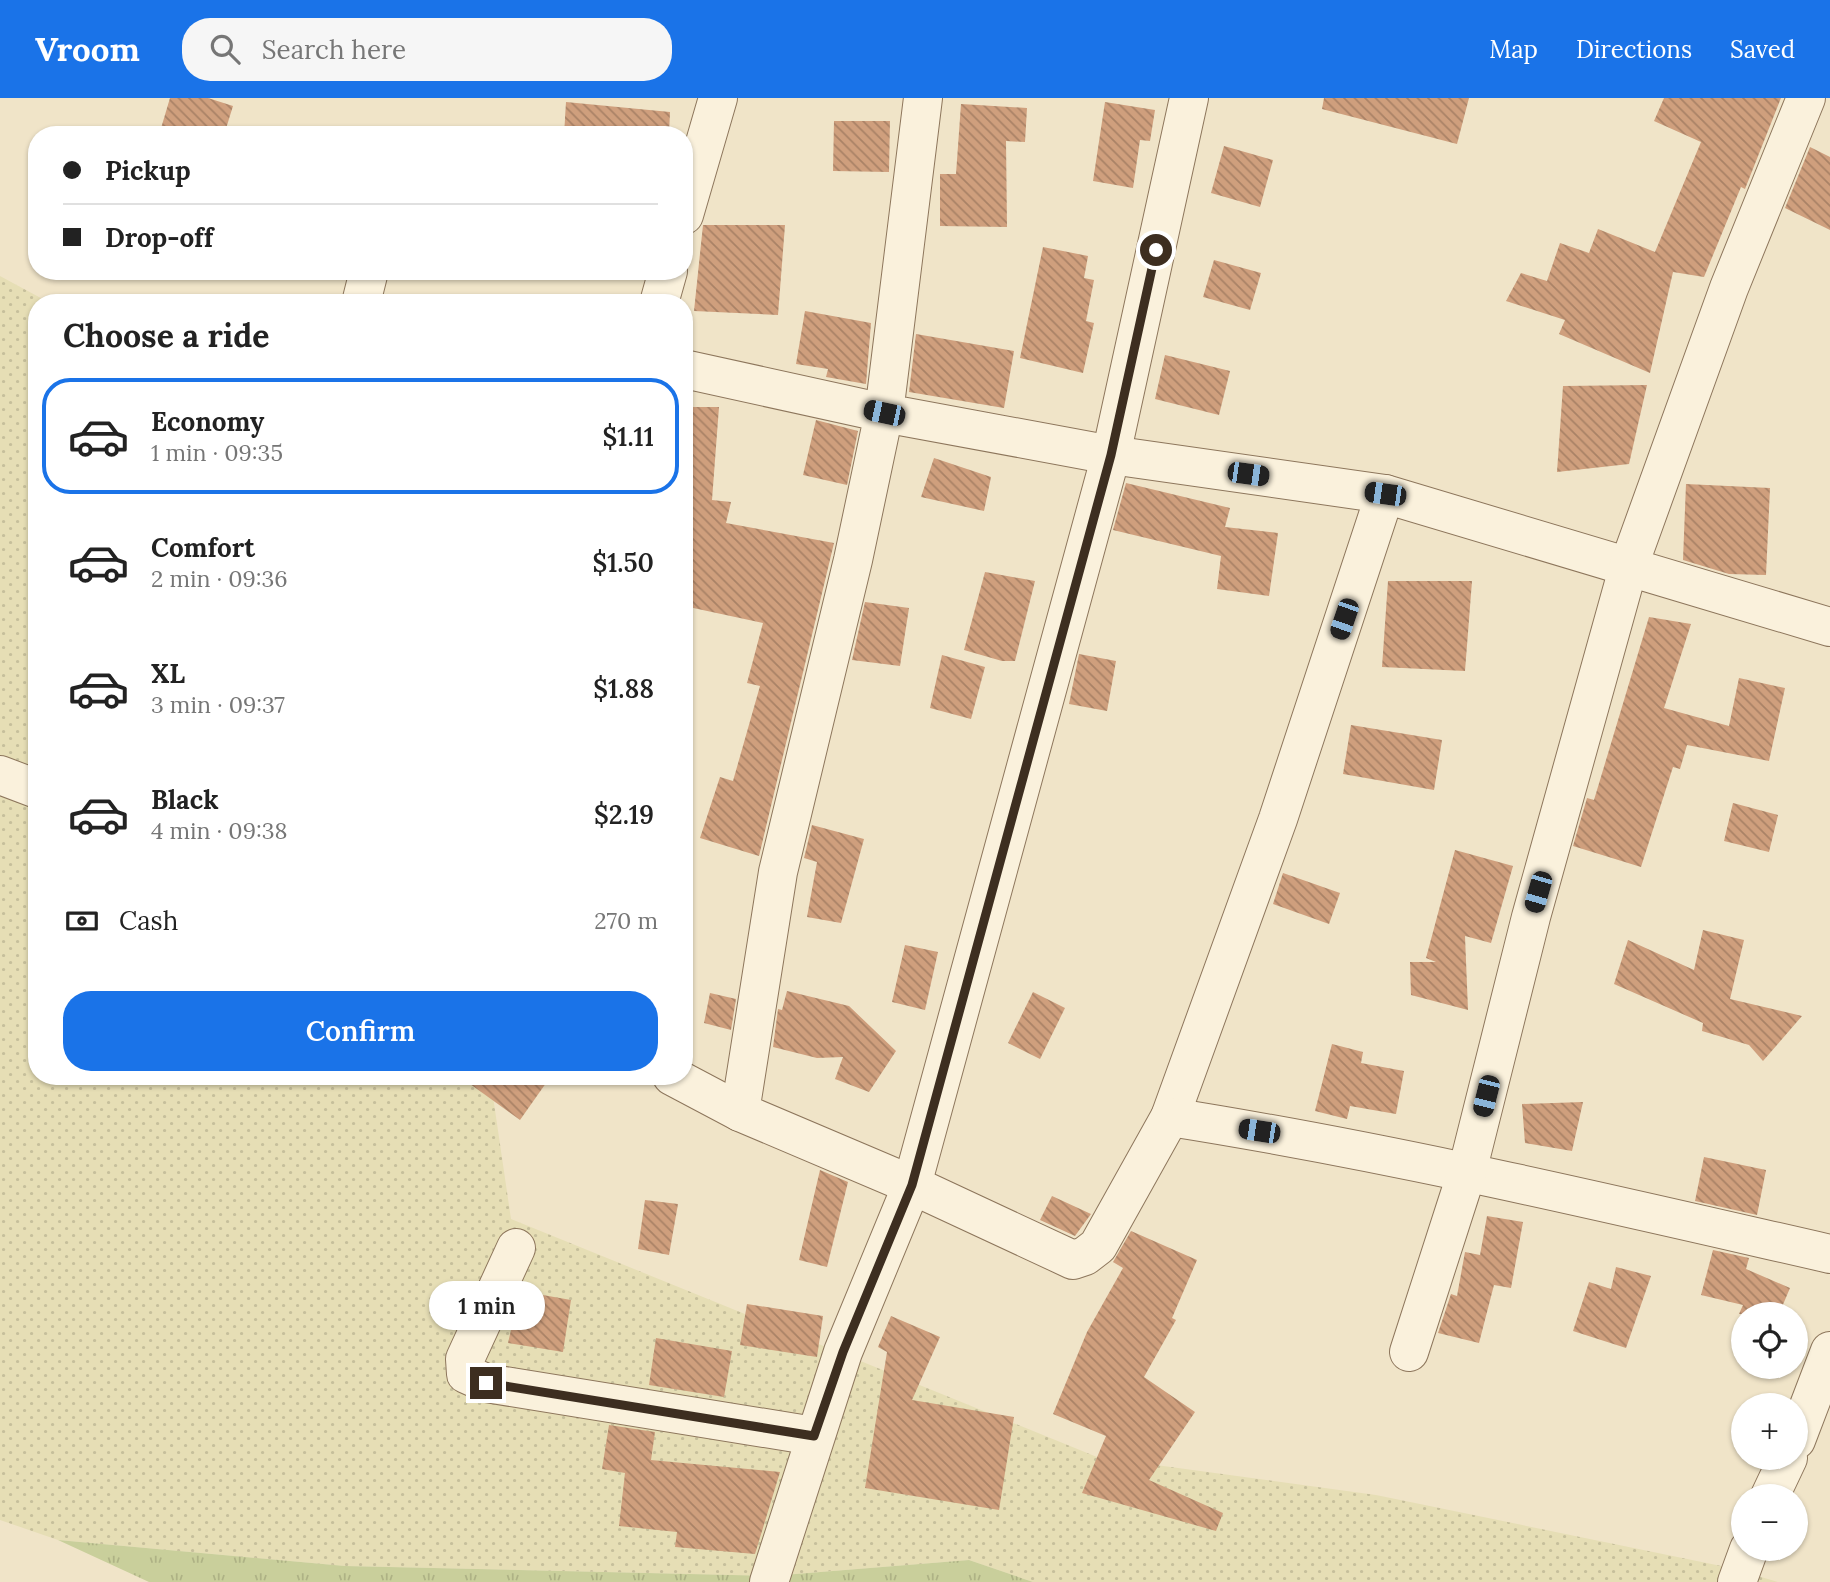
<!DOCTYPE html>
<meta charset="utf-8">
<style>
:root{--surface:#fff;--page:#f6f6f6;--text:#222;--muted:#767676;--line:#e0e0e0;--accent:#1a73e8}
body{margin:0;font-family:Lora,serif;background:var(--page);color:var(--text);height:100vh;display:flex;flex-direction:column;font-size:26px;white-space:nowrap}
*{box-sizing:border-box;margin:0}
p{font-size:23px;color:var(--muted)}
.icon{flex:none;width:38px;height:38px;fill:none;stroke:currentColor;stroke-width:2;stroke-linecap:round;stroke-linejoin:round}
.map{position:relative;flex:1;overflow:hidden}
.panel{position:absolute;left:28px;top:196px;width:665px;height:791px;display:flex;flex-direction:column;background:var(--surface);border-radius:28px;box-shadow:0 2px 5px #0004}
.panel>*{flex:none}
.guide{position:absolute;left:28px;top:28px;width:665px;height:154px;border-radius:28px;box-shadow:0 2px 5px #0004;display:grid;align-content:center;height:154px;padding:0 35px;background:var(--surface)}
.fabs{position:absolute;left:1731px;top:1204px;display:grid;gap:14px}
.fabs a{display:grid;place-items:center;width:77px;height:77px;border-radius:50%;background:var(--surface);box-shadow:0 2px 5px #0004;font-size:35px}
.end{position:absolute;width:32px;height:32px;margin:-16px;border:9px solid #3d2e20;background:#fff;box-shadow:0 0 0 4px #fff}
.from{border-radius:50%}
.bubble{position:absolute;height:49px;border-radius:24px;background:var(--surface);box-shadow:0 2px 5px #0004;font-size:23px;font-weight:600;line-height:49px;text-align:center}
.car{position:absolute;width:21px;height:42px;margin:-21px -10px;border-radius:9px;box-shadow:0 0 5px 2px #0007;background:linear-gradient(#222 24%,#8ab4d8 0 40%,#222 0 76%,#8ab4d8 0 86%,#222 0)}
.guide b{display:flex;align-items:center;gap:24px;height:66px;font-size:26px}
.guide b+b{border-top:2px solid var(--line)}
.guide i{width:18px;height:18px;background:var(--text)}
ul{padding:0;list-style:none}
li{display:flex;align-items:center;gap:21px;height:116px;margin:0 14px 10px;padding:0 21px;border:4px solid transparent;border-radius:28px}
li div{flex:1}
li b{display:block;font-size:26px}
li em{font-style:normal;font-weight:600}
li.on{border-color:var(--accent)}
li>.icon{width:63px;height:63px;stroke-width:1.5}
h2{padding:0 35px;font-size:32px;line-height:84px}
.pay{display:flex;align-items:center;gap:18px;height:77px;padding:0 35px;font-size:26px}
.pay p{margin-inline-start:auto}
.button{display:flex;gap:14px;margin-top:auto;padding:14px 35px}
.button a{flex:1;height:80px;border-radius:28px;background:var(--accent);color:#fff;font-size:28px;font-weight:600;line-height:80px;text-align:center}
header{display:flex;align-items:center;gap:42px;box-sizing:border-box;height:98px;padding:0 35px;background:var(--accent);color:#fff}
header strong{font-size:33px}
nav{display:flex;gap:38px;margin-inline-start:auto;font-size:24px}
.search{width:490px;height:63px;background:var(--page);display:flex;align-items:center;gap:18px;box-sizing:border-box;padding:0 24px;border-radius:28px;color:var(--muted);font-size:26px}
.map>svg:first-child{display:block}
.farmland{fill:url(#farmland-dots)}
.grass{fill:url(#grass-tufts)}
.building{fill:url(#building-back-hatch)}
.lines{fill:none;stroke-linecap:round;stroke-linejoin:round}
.minor-casing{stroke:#8d765c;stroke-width:40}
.minor{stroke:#faf1dc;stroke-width:38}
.route{stroke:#3d2e20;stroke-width:9}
</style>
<header>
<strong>Vroom</strong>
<div class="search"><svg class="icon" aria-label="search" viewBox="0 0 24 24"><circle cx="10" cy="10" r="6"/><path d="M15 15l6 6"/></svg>Search here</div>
<nav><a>Map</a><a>Directions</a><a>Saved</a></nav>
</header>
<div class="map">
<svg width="1830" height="1484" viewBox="0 0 1830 1484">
<defs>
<pattern id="farmland-dots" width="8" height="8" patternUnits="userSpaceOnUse" patternTransform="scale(1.75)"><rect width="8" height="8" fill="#e6deb5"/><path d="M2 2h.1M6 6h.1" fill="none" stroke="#c6bf9b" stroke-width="1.8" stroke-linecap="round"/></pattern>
<pattern id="grass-tufts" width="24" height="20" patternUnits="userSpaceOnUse" patternTransform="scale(1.75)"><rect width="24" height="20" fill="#c9cf9b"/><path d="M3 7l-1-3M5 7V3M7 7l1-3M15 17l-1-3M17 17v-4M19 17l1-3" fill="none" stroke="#aeb285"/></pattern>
<pattern id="building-back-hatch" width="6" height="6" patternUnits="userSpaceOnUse" patternTransform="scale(1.75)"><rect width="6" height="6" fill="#cf9f7d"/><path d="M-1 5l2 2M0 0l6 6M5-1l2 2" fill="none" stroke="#a98266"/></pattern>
</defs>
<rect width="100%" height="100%" fill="#f0e4c8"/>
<path class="farmland" d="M0,178L50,205H37V978H490L511,1121L1097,1359L1376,1397L1731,1470L1778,1484H1033L969,1462L771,1478L345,1468L58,1442L0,1422Z"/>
<path class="grass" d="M58,1442L345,1468L771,1478L969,1462L1033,1484H149Z"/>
<g class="building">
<path d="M170,0H208L233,8L224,37H159Z"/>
<path d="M1324,0H1469L1457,46L1322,11Z"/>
<path d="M1664,0H1781L1745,91L1741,89L1704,179L1673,174L1650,275L1559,236L1565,222L1506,203L1521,175L1547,183L1560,145L1589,155L1598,131L1655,154L1701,44L1654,23Z"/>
<path d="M566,4L670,14L669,37H564Z"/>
<path d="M1105,4L1155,12L1150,43L1140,42L1133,90L1093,83Z"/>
<path d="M961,6L1027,10L1025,44L1006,43L1007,129L940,128V76H956Z"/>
<path d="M834,23H890L889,74L833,73Z"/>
<path d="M1224,48L1273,62L1260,109L1211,95Z"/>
<path d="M1810,49L1830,59V132L1785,110Z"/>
<path d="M703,127H785L778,217L694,213Z"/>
<path d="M1043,149L1088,158L1084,180L1094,182L1086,223L1094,225L1083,275L1020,260Z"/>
<path d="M1214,162L1261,175L1250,212L1203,199Z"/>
<path d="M805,213L871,225L866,286L826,279L828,271L796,266Z"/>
<path d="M916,236L1014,253L1004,310L909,294Z"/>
<path d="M1165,257L1230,273L1219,317L1155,301Z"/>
<path d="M1647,287L1629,366L1557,374L1563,288Z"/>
<path d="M684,309H719L712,402L731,404L726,425L834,445L759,758L700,740L720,679L733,683L760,588L747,585L763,525L684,508V476L691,447L684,446Z"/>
<path d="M816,322L858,333L847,387L803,377Z"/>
<path d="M934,360L991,379L984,413L921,399Z"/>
<path d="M1126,385L1230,410L1225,429L1278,435L1269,498L1217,491L1221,458L1113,432Z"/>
<path d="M1686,386L1770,390L1766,477L1729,476L1683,462Z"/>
<path d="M985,474L1035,483L1015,563H1002L964,552Z"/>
<path d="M1388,483H1472L1465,573L1382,569Z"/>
<path d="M865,504L909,510L900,568L852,562Z"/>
<path d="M1649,519L1691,526L1664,610L1729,628L1739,580L1785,590L1769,663L1687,647L1680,671L1673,669L1641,769L1573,748L1587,700L1594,702Z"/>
<path d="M1079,556L1116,563L1107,613L1069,606Z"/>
<path d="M942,557L985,569L971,621L930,610Z"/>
<path d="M1351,627L1442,642L1434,692L1343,676Z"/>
<path d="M1733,705L1778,717L1769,754L1724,743Z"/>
<path d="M812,727L864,741L841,825L807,819L817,764L804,760Z"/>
<path d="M1455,752L1513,768L1491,845L1465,838L1468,912L1411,897L1410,864H1436L1426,860Z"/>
<path d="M1283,775L1340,795L1329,826L1273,806Z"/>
<path d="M1703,832L1744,842L1730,901L1802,918L1763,963L1749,947L1702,933L1703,925L1614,886L1628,842L1694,872Z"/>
<path d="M905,847L938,854L925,912L892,904Z"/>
<path d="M787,893L849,908L896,953L869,994L835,981L843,959L817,960L773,949L778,911L782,912Z"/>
<path d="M1033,894L1065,910L1040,961L1008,945Z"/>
<path d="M710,895L736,901L731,932L704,925Z"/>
<path d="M1332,946L1363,954L1361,965L1404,973L1396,1016L1350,1008L1347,1021L1315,1013Z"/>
<path d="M459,978H551L520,1022Z"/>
<path d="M1583,1004L1572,1053L1525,1045L1522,1006Z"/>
<path d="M1704,1059L1766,1072L1757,1117L1695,1103Z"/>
<path d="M820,1072L848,1084L827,1169L799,1162Z"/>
<path d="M1052,1098L1091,1116L1075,1138L1040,1122Z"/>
<path d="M645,1102L678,1106L669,1157L638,1151Z"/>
<path d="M1487,1118L1523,1124L1511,1190L1494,1187L1479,1245L1438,1235L1451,1196L1457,1198L1465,1154L1480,1157Z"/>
<path d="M1131,1133L1197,1162L1172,1220L1176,1222L1144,1279L1195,1314L1149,1382L1223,1415L1216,1433L1082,1395L1106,1338L1053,1316L1087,1234L1123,1170L1113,1164Z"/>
<path d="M1713,1152L1749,1160L1746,1171L1790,1190L1779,1216H1739L1743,1207L1701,1197Z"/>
<path d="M1616,1169L1651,1178L1626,1250L1573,1233L1589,1184L1611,1191Z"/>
<path d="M520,1193L571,1202L563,1254L508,1245Z"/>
<path d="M747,1206L823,1218L817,1259L740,1247Z"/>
<path d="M891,1218L940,1239L912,1302L1014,1319L999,1412L865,1390L887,1254L878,1249Z"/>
<path d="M656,1240L732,1253L724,1299L649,1287Z"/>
<path d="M609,1327L655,1334L651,1362L780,1374L755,1456L675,1449L677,1434L619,1428L625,1375L602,1371Z"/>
</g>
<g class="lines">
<g class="minor-casing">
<g id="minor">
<path d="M923,0L884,315L1111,357L1385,396L1830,529"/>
<path d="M684,117L718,0"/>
<path d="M361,205L369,173"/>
<path d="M659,205L668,173"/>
<path d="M684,271L884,315L853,462L778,774L740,1014"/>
<path d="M0,677L37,691"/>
<path d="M672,978L740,1014L912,1087L1073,1162L1085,1158L1098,1148L1170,1019L1278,721L1385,396"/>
<path d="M1170,1019C1392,1054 1611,1106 1830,1156"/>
<path d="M516,1150L465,1261L466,1276L486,1285L814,1338"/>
<path d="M1409,1254L1467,1074L1531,819L1629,467L1729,190L1806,0"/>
<path d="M1796,1342L1830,1253"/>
<path d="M1770,1398L1788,1360"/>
<path d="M769,1484L843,1254L912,1087L1111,357L1189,0"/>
<path d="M1737,1484L1749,1451"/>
</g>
</g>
<use href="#minor" class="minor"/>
</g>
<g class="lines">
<path class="route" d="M486,1285L814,1338L843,1254L912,1087L1111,357L1156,152"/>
</g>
</svg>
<div class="fabs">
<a><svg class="icon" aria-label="locate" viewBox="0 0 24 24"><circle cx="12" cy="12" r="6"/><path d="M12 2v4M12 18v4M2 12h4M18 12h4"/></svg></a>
<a>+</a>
<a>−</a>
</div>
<i class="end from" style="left:1156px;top:152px"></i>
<i class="end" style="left:486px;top:1285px"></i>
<div class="bubble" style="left:429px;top:1183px;width:116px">1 min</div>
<i class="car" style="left:884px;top:315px;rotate:282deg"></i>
<i class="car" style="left:1248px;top:376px;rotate:98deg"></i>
<i class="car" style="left:1385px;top:396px;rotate:278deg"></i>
<i class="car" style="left:1344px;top:521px;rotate:199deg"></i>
<i class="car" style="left:1538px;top:794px;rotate:196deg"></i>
<i class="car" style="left:1486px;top:998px;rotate:194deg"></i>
<i class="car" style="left:1259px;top:1033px;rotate:279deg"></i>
<div class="guide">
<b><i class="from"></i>Pickup</b>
<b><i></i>Drop-off</b>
</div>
<section class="panel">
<h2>Choose a ride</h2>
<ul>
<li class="on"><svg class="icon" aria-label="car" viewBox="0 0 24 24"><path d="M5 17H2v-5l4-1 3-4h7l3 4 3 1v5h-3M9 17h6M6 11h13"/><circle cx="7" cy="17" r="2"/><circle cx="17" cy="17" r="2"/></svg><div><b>Economy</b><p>1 min · 09:35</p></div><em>$1.11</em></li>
<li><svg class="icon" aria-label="car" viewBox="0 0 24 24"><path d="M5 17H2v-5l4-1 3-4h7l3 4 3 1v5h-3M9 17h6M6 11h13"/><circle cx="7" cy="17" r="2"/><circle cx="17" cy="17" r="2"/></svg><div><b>Comfort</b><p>2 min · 09:36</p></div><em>$1.50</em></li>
<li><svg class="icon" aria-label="car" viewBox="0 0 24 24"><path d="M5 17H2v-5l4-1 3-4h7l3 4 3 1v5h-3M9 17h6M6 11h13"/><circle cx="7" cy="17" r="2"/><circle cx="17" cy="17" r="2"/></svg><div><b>XL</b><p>3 min · 09:37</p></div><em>$1.88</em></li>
<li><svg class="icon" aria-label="car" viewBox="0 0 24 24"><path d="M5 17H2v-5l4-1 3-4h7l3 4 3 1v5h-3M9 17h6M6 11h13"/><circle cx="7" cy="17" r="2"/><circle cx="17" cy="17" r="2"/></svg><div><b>Black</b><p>4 min · 09:38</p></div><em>$2.19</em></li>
</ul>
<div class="pay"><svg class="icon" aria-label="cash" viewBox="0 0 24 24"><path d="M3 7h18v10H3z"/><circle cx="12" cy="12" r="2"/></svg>Cash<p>270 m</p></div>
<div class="button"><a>Confirm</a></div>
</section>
</div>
